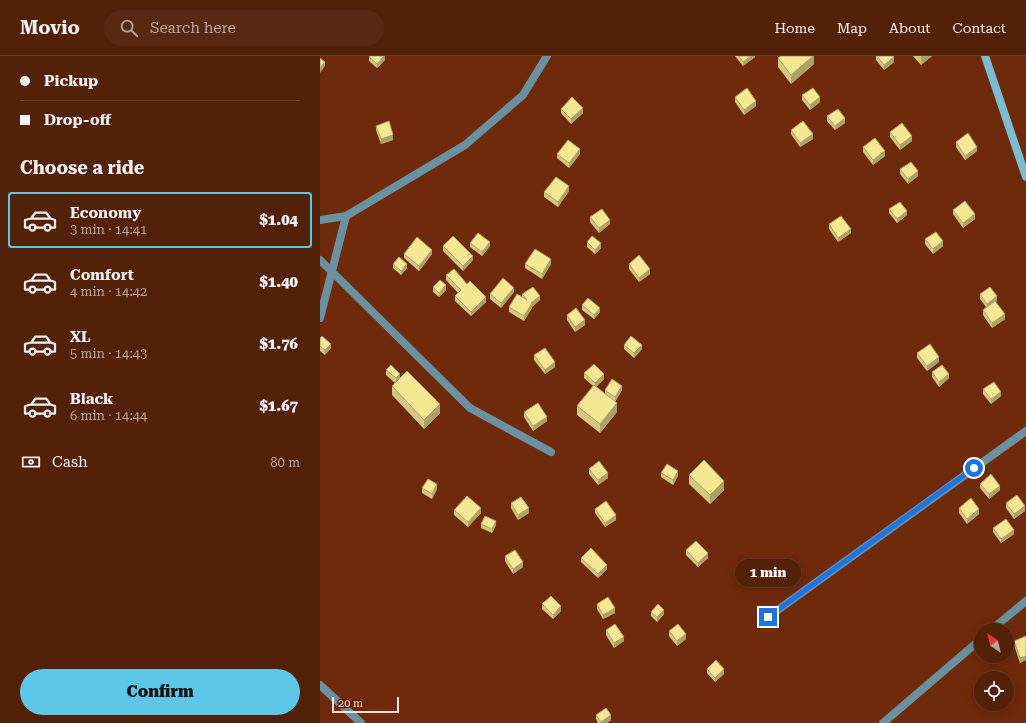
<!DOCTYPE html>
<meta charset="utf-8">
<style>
:root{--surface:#532008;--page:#592812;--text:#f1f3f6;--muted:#b5a39c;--line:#693e29;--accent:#5dc7e8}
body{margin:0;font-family:"Roboto Serif",serif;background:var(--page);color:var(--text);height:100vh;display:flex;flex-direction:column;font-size:15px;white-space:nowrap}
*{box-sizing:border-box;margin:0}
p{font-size:13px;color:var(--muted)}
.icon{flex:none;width:22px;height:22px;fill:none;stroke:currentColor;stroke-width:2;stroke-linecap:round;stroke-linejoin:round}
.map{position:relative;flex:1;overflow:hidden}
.sheet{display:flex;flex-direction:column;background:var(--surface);width:320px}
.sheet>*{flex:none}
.top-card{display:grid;align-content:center;height:88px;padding:0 20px;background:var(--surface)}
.needle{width:26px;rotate:325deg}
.fabs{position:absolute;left:654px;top:567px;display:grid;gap:8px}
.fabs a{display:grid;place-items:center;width:40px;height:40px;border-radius:50%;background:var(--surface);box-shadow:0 2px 10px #0003,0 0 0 1px var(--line);font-size:20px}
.scale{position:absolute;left:12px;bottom:10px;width:67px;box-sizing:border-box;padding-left:4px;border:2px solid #fce2d8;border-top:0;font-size:11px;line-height:14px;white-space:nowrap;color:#fce2d8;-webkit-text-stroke:3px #631e00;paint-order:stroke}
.end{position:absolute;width:18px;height:18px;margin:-9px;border:5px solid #1a73e8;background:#fff;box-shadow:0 0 0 2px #fff}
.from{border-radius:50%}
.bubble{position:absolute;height:28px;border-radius:14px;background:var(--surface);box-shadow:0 2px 10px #0003,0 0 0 1px var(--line);font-size:13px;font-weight:800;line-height:28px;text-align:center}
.top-card b{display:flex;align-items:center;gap:14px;height:38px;font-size:15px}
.top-card b+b{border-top:1px solid var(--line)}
.top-card i{width:10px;height:10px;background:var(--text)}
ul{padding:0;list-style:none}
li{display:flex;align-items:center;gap:12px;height:56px;margin:0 8px 6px;padding:0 12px;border:2px solid transparent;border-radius:4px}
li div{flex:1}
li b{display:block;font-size:15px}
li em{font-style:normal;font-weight:800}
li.on{border-color:var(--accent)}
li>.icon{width:36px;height:36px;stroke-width:1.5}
h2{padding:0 20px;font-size:18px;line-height:48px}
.pay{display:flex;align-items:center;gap:10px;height:44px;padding:0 20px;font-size:15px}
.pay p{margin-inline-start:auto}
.cta{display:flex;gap:8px;margin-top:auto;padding:8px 20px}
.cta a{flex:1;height:46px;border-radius:24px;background:var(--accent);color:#111;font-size:16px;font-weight:800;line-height:46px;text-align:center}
header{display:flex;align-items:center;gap:24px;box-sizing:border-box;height:56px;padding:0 20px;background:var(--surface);border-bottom:1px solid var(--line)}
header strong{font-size:19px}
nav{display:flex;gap:22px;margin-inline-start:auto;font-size:14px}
.search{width:280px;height:36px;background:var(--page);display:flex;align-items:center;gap:10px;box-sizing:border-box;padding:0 14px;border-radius:22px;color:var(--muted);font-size:15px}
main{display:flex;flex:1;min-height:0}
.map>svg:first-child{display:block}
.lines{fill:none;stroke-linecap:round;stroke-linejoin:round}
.minor{stroke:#6a919f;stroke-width:8}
.secondary{stroke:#7cbcd2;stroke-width:8}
.wall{fill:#d2c87e}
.shaded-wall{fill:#aba267}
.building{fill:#f4e893;stroke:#aba267}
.route{stroke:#1a73e8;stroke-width:5}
</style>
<header>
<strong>Movio</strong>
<div class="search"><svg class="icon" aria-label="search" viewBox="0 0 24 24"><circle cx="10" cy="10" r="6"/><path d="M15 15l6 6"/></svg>Search here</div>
<nav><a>Home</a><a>Map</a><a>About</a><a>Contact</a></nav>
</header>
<main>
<section class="sheet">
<div class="top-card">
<b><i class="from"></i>Pickup</b>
<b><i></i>Drop-off</b>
</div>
<h2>Choose a ride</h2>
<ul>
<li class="on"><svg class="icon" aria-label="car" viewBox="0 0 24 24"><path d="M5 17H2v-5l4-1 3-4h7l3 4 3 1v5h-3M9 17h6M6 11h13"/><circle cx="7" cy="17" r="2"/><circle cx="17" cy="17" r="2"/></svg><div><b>Economy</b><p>3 min · 14:41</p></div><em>$1.04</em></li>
<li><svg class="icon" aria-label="car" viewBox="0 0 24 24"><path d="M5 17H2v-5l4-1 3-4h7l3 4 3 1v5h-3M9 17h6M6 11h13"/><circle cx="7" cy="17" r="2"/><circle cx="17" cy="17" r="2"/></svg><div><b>Comfort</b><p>4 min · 14:42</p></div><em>$1.40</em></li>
<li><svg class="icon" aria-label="car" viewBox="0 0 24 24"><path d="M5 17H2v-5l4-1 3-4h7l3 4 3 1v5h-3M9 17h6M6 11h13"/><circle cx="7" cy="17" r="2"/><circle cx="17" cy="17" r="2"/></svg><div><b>XL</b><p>5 min · 14:43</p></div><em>$1.76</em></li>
<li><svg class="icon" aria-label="car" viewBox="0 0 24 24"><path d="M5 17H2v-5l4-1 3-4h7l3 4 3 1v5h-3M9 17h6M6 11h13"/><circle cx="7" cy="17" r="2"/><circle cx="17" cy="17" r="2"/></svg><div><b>Black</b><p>6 min · 14:44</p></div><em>$1.67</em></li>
</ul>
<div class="pay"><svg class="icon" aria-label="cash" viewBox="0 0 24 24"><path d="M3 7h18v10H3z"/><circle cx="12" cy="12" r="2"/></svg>Cash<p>80 m</p></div>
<div class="cta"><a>Confirm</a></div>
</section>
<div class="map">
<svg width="706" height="667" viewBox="0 0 706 667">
<rect width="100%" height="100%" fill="#6f2a0b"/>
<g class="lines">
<g class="minor">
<path d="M0,164L26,160"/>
<path d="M0,204L150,352L231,396"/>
<path d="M0,262L26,160L145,89L203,39L227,0"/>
<path d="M448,561L706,375"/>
<path d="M671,574L706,545"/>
<path d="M0,629L41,667"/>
<path d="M563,667L661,583"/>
</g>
<path class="secondary" d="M665,0L706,121"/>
</g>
<g class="wall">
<path d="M65,0V4L57,12L49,5V1Z"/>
<path d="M415,0H435V1L423,10Z"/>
<path d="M494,0V8L471,28L458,11V2Z"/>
<path d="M556,0H557L574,6L564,14L556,4Z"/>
<path d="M593,0H612L601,9Z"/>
<path d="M482,39L500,46L490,54L482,44Z"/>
<path d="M415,41L436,50L424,59L415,46Z"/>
<path d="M241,53L263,57L251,68L241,57Z"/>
<path d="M507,60L525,67L515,74L507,65Z"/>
<path d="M56,70L73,84L61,88L56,74Z"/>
<path d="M471,74L493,83L480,91L471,78Z"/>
<path d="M570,76L592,85L580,94L570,81Z"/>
<path d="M636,86L657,95L645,104L636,91Z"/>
<path d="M543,91L565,100L553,109L543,96Z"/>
<path d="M237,98H260L249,112L237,102Z"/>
<path d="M580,113L598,120L588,128L580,118Z"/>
<path d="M249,135L238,151L224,141V136Z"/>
<path d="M569,153L587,159L577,167L569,157Z"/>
<path d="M633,154L655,163L643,172L633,158Z"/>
<path d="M270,161L290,168L279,177L270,166Z"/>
<path d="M509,168L531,177L518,186L509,173Z"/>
<path d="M605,183L623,190L613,198L605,188Z"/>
<path d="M267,186L281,192L275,198L267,191Z"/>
<path d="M150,187L170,190L162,200L150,191Z"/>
<path d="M123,190L153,204L143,215L123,195Z"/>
<path d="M84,198H112L99,215L84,202Z"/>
<path d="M73,208L87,212L81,219L73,212Z"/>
<path d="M205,208H231L222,223L205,212Z"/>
<path d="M309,208L330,218L319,226L309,213Z"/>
<path d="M126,219L166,246L151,260L135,245V240L138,237L126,224Z"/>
<path d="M113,231L126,234L119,241L113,236Z"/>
<path d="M194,236L181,252L170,243V238Z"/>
<path d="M202,238L220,244L212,251V252L204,265L189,256V251L202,241Z"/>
<path d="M660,238L677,245L675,246L685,263L672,272L663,259V254L666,251L660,243Z"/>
<path d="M262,249L280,256L274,263L262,254Z"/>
<path d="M247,259L265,269L255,276L247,264Z"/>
<path d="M0,282L11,292L5,299L0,295Z"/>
<path d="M304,289L322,293L314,302L304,293Z"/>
<path d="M597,297L619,306L607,315L597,302Z"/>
<path d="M214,299L235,311L225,318L214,304Z"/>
<path d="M66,314L80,322L120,357L104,373L72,339V330L75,327L66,319Z"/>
<path d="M612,316L629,322L619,331L612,321Z"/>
<path d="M264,317L284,323L276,331L285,338V334H302L295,346L297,356L280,377L257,359V350L273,330L264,322Z"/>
<path d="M663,333L681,340L671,348L663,338Z"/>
<path d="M204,356L227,365L213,375L204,361Z"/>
<path d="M269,413L288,422L278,429L269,418Z"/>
<path d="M341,417L358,420L353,429L341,421Z"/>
<path d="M369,419L404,434L390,448L369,428Z"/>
<path d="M660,428L680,434L669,443L660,432Z"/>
<path d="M102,432L117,433L112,443L102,437Z"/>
<path d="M191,447L209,457L198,464L191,452Z"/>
<path d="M686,447L705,455L694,463L686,452Z"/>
<path d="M639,452L659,458L647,468L639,457Z"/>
<path d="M275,453L296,464L285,471L275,457Z"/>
<path d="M134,454L161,457L148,471L134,459Z"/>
<path d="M161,468L176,469L172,477L161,472Z"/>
<path d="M673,472L694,478L681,487L673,476Z"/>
<path d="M366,494L388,502L378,511L366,499Z"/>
<path d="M185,500L203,511L193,518L185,505Z"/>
<path d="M261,502L287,513L278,522L261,506Z"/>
<path d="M222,548L241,555L233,563L222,553Z"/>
<path d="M277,548L295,557L283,563L277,553Z"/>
<path d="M331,556L344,558L337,566L331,560Z"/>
<path d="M286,574L304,585L294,592L286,579Z"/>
<path d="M349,575L366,583L357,590L349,580Z"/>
<path d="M706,580V604L700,607L694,589V585Z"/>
<path d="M387,613L404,618L395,626L387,617Z"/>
<path d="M276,659L291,664L287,667H278L276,663Z"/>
</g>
<g class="shaded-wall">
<path d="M64,0H65V4L57,12V8Z"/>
<path d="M431,0H435V1L423,10V6Z"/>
<path d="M493,0H494V8L471,28V19Z"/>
<path d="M601,0H612L601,9Z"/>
<path d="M574,1V6L564,14V9Z"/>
<path d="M5,6V10L0,17V12Z"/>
<path d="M500,41V46L490,54V49Z"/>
<path d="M436,45V50L424,59V54Z"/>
<path d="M263,52V57L251,68V63Z"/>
<path d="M525,62V67L515,74V70Z"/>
<path d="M493,78V83L480,91V87Z"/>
<path d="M73,79V84L61,88V83Z"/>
<path d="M592,80V85L580,94V89Z"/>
<path d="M657,91V95L645,104V100Z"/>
<path d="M260,93V98L249,112V107Z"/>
<path d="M565,95V100L553,109V104Z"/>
<path d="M598,115V120L588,128V123Z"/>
<path d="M249,130V135L238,151V146Z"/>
<path d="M587,155V159L577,167V163Z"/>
<path d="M655,158V163L643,172V167Z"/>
<path d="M290,164V168L279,177V172Z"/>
<path d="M531,173V177L518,186V182Z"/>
<path d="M623,185V190L613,198V193Z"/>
<path d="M170,186V190L162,200V196Z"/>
<path d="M281,187V192L275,198V194Z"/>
<path d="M112,194V198L99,215V210Z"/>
<path d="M153,200V204L143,215V210Z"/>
<path d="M231,203V208L222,223V218Z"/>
<path d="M87,208V212L81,219V215Z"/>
<path d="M330,213V218L319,226V222Z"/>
<path d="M126,229V234L119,241V237Z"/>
<path d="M194,232V236L181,252V247Z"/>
<path d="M220,240V244L212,251V252L204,265V260L211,247Z"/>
<path d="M677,240V245L667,253V248Z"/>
<path d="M166,241V246L151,260V256Z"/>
<path d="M280,252V256L274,263V259Z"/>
<path d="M685,258V263L672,272V267Z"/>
<path d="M265,264V269L255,276V271Z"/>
<path d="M11,288V292L5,299V294Z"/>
<path d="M322,289V293L314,302V297Z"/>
<path d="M619,301V306L607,315V310Z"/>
<path d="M235,306V311L225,318V314Z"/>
<path d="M80,318V322L76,327V322Z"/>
<path d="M284,318V323L275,332V327Z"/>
<path d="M629,318V322L619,331V326Z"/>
<path d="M302,330V334L295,346V341Z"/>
<path d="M681,336V340L671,348V343Z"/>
<path d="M297,347V356L280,377V368Z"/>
<path d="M120,348V357L104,373V364Z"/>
<path d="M227,361V365L213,375V370Z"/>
<path d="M358,415V420L353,429V424Z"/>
<path d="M288,417V422L278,429V424Z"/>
<path d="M404,425V434L390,448V439Z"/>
<path d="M117,428V433L112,443V438Z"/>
<path d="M680,430V434L669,443V438Z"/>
<path d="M705,450V455L694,463V458Z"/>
<path d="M161,452V457L148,471V466Z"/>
<path d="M209,452V457L198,464V459Z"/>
<path d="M659,453V458L647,468V463Z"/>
<path d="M296,459V464L285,471V467Z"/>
<path d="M176,465V469L172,477V473Z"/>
<path d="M694,474V478L681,487V483Z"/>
<path d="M388,497V502L378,511V507Z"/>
<path d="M203,506V511L193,518V513Z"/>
<path d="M287,509V513L278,522V518Z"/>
<path d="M241,550V555L233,563V559Z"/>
<path d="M295,552V557L283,563V559Z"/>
<path d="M344,554V558L337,566V561Z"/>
<path d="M366,578V583L357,590V585Z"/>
<path d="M304,581V585L294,592V587Z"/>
<path d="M706,600V604L700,607V602Z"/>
<path d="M404,613V618L395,626V622Z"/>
<path d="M291,659V664L287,667H281V666Z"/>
</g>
<g class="building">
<path d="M50,0H64L57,8L49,1Z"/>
<path d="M419,0H431L423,6Z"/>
<path d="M461,0H493L471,19L458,2Z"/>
<path d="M557,0H573L574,1L564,9Z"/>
<path d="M0,2L5,6L0,12Z"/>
<path d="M427,32L436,45L424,54L415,41Z"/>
<path d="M493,32L500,41L490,49L482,39Z"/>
<path d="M252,41L263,52L251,63L241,53Z"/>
<path d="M518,53L525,62L515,70L507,60Z"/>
<path d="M69,65L73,79L61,83L56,70Z"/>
<path d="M483,65L493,78L480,87L471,74Z"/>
<path d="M582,67L592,80L580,89L570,76Z"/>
<path d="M648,77L657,91L645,100L636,86Z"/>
<path d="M555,82L565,95L553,104L543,91Z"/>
<path d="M248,84L260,93L249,107L237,98Z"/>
<path d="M591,106L598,115L588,123L580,113Z"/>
<path d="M236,121L249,130L238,146L224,136Z"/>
<path d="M645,145L655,158L643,167L633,154Z"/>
<path d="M580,146L587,155L577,163L569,153Z"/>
<path d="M282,153L290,164L279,172L270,161Z"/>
<path d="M521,160L531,173L518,182L509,168Z"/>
<path d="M616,176L623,185L613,193L605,183Z"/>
<path d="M158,177L170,186L162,196L150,187Z"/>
<path d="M133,180L153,200L143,210L123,190Z"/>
<path d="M272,180L281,187L275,194L267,186Z"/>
<path d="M97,181L112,194L99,210L84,198Z"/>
<path d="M215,193L231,203L222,218L205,208Z"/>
<path d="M319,199L330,213L319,222L309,208Z"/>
<path d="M79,201L87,208L81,215L73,208Z"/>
<path d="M134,213L147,228L150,225L166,241L151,256L135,240L141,234L126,219Z"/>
<path d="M183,222L194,232L181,247L170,238Z"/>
<path d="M120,224L126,229L119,237L113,231Z"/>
<path d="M213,231L220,240L211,247H212L204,260L189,251L197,238L207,244L202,238Z"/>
<path d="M670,231L677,240L667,248L660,238Z"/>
<path d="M268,242L280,252L274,259L262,249Z"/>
<path d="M675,245L685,258L672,267L663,254Z"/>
<path d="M256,252L265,264L255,271L247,259Z"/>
<path d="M2,280L11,288L5,294L0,290V282Z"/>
<path d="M311,280L322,289L314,297L304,289Z"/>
<path d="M610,288L619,301L607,310L597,297Z"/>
<path d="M225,292L235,306L225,314L214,299Z"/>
<path d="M274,308L284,318L275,327L264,317Z"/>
<path d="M71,309L80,318L76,322L66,314Z"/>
<path d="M622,309L629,318L619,326L612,316Z"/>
<path d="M87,315L120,348L104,364L72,330Z"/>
<path d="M292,323L302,330L295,341L285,334Z"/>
<path d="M674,326L681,336L671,343L663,333Z"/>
<path d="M274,329L297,347L280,368L257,350Z"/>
<path d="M218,347L227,361L213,370L204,356Z"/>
<path d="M384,404L404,425L390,439L369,419Z"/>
<path d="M279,405L288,417L278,424L269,413Z"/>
<path d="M347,408L358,415L353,424L341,417Z"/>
<path d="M671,418L680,430L669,438L660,428Z"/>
<path d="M108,423L117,428L112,438L102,432Z"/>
<path d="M697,439L705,450L694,458L686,447Z"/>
<path d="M147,440L161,452L148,466L134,454Z"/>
<path d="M201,441L209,452L198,459L191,447Z"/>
<path d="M651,442L659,453L647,463L639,452Z"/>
<path d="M286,445L296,459L285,467L275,453Z"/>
<path d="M165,460L176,465L172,473L161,468Z"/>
<path d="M686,463L694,474L681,483L673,472Z"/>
<path d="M376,485L388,497L378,507L366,494Z"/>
<path d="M271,492L287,509L278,518L261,502Z"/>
<path d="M195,494L203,506L193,513L185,500Z"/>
<path d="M231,540L241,550L233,559L222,548Z"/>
<path d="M288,541L295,552L283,559L277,548Z"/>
<path d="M338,548L344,554L337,561L331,556Z"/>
<path d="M295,568L304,581L294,587L286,574Z"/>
<path d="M358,568L366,578L357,585L349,575Z"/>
<path d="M706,580V600L700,602L694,585Z"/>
<path d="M396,604L404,613L395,622L387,613Z"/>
<path d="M286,652L291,659L281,666L276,659Z"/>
</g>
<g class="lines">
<path class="route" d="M448,561L654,412"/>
</g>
</svg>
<div class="fabs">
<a><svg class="needle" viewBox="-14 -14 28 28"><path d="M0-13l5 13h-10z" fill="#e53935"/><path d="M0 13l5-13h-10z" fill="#b5a39c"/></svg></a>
<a><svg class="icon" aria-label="locate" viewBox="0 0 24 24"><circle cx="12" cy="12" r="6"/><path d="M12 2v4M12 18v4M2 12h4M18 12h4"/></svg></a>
</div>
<div class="scale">20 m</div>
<i class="end from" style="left:654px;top:412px"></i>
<i class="end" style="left:448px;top:561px"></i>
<div class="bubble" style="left:415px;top:503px;width:66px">1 min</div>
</div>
</main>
